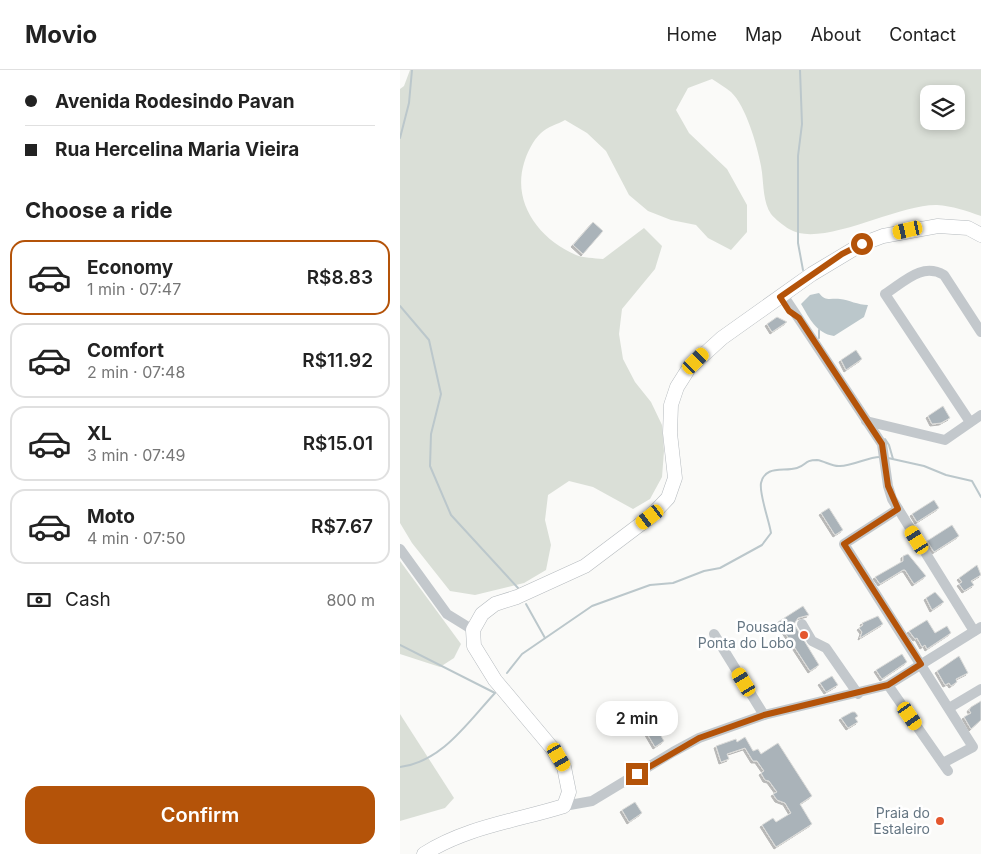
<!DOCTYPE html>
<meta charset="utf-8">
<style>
:root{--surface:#fff;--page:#f2f2f2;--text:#222;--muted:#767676;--line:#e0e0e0;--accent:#b45309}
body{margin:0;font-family:Inter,sans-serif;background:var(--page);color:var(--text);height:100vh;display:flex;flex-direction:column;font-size:19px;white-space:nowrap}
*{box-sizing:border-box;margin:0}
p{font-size:16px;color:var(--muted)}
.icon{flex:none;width:28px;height:28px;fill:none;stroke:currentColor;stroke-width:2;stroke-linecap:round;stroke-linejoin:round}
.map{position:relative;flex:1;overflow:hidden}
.details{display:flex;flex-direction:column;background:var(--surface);width:400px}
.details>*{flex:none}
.top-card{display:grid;align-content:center;height:110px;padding:0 25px;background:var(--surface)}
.buttons{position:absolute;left:520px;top:15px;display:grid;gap:10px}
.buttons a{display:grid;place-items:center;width:45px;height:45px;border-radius:10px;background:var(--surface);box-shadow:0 2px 8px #0003;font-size:25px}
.end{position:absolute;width:22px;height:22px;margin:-11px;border:6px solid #b45309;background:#fff;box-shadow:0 0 0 2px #fff}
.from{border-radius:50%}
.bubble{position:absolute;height:35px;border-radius:15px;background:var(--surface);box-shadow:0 2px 8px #0003;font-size:16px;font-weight:600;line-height:35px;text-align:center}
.car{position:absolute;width:15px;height:30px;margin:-15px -8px;border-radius:6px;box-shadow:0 0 4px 1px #0007;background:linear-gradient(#f5c518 24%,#345 0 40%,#f5c518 0 76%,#345 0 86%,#f5c518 0)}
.top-card b{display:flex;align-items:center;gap:18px;height:48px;font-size:19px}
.top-card b+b{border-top:1px solid var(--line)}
.top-card i{width:12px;height:12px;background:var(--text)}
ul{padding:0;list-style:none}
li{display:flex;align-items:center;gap:15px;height:75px;margin:0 10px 8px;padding:0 15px;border:2px solid var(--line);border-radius:15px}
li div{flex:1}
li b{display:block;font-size:19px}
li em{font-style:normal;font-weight:600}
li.active{border-color:var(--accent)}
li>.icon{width:45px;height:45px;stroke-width:1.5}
h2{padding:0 25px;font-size:22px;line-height:60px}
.pay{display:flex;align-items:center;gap:12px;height:55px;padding:0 25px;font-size:19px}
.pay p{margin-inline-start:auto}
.cta{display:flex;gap:10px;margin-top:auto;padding:10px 25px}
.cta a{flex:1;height:58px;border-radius:15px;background:var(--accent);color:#fff;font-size:20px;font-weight:600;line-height:58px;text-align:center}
header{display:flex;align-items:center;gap:30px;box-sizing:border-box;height:70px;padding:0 25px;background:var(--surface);border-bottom:1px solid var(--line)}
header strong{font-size:24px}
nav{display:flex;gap:28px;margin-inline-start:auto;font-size:18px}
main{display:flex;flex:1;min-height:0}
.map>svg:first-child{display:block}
.green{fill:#dadfd7;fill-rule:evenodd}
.water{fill:#bbc7cb}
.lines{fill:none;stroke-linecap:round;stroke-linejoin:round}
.stream{stroke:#bbc7cb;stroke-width:2}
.building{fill:#aab3b9;stroke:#dcdcda;filter:url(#shadow)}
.major-casing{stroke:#b5babe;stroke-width:15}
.minor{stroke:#c3c8cc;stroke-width:10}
.major{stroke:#fff;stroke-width:14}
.route{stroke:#b45309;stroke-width:6}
.poi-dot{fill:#e4572e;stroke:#fff;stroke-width:2}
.labels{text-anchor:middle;stroke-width:5;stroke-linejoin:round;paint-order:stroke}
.poi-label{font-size:14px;fill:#657683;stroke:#fff;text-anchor:end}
</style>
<header>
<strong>Movio</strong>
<nav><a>Home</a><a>Map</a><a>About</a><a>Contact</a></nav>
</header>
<main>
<section class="details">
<div class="top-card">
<b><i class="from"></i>Avenida Rodesindo Pavan</b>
<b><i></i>Rua Hercelina Maria Vieira</b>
</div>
<h2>Choose a ride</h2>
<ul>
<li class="active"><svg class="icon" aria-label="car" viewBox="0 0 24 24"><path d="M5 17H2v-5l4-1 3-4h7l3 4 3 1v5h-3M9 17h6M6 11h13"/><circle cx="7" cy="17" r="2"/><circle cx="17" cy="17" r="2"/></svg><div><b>Economy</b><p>1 min · 07:47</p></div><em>R$8.83</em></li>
<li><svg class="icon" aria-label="car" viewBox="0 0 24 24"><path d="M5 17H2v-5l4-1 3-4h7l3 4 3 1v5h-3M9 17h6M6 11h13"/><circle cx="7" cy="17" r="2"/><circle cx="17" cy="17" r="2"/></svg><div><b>Comfort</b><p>2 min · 07:48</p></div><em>R$11.92</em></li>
<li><svg class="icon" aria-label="car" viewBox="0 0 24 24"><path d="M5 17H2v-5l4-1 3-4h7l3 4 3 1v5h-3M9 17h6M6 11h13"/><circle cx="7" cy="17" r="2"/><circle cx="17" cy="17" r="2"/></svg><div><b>XL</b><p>3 min · 07:49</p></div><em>R$15.01</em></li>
<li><svg class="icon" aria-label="car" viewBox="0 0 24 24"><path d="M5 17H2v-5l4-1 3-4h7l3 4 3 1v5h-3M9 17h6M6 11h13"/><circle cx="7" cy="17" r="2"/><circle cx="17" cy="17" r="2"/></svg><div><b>Moto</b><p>4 min · 07:50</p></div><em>R$7.67</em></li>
</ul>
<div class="pay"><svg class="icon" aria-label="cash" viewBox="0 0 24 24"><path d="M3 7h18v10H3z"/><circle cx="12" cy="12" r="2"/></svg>Cash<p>800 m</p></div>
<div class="cta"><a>Confirm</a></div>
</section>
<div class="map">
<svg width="581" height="784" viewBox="0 0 581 784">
<defs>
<filter id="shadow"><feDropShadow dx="-2" dy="2" stdDeviation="0" flood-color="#0004"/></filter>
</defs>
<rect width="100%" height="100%" fill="#fafaf8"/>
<g class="green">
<path d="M10,0H581V146C567,141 552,136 537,135C497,134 421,179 389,159C384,156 375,149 371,144C362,130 364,111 361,96C357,75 346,36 331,22C325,17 318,13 312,9L288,18L276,40L289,63L327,99L347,135V162L331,180L308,168L296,155L271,150L248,141L229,125L206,81L187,63L165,50C158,54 147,57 141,63C133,70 127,83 124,93C112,133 139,169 176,185C183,188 194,188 203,189L244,158L262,176L255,199L222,239L219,264L223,289L235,312L251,332L262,355L264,381L262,407L250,429L233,439L193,417L169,411L148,425L145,450L151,475L146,500L124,513L75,525L50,521L12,473L0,453V19L4,16ZM529,24H556V51H529Z"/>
<path d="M0,491L61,574L54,588L40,597L0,584Z"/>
<path d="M0,644L54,728L45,738L0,751Z"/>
</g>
<path class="water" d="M419,223C426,232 430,228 440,229C449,230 458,235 468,235L464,247L434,266C416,263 410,249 401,234L410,225Z"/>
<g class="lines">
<g class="stream">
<path d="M400,0L402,54L398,86V173L403,200"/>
<path d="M0,68L9,33L12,0"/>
<path d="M0,236L29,270L41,324L31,364L30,396L51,445L118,518"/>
<path d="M419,260V268"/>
<path d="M485,369L489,375L493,389"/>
<path d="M488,388L524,396L546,405L572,411L581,427"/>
<path d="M126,534L145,568"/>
<path d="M0,575L95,623C68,652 42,692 0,697"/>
<path d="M107,603L122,584L192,536L250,515L273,513L304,501L320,498L362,475L371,463C369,450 359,424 361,413C365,395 383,402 397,398C407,395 404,390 417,390C425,391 432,397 440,396C453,396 470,386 481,387"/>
</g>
</g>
<g class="building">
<path d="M193,152L203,161L183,184L173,175Z"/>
<path d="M377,247L387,252L372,262L367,254Z"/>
<path d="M456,280L462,289L446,300L441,290Z"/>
<path d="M543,336L550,348L541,353L532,354L528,346Z"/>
<path d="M534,430L539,438L517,452L512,444Z"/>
<path d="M429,438L443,460L435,465L421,443Z"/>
<path d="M552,455L559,466L534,482L527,471Z"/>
<path d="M508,484L526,506L514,514L505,500H503L480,514L475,507L503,491V486Z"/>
<path d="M577,495L581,505L571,511L574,515L564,521L559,514L562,512L559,508Z"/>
<path d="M535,522L544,532L532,540L526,528Z"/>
<path d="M403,536L409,545L398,548L394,554L419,595L410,601L378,552Z"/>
<path d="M478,546L483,554L460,568L462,562L459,558L463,555L462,553Z"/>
<path d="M527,550L535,563L547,556L551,563L527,579L525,575L522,577L517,568L515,569L509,561Z"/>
<path d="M502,584L507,592L482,609L476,600Z"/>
<path d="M559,586L568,603L556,609L557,612L551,616L549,613L545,615L537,601Z"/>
<path d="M432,606L438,615L426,622L420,613Z"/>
<path d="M581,631V650L571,659L564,647L571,643L569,640L571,637Z"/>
<path d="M452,642H455L458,646L455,648L458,652L448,658L441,648Z"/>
<path d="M254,654L264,671L255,677L245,660Z"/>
<path d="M345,667L353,681L358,679L361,684L378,673L412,726L400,734L412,754L376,777L362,755L373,748L376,752L391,743L385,733L377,730L373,724L377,722L369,711L365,710L361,703L364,701L357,691H353L345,678L327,684L329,689L321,692L316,676L336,669L337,672Z"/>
<path d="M235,732L242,743L229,752L222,740Z"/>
</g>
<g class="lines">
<g class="major-casing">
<path id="major" d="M24,784C66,757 116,751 164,736L169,722L164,697L152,678L95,610L74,576L73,560L82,544L95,534L117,527L185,496L250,447L268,428L275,408L270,363L271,335L277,317L289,298L322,268L412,204L462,174L483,166L538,156L568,158L581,165"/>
</g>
<g class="minor">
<path d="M383,225L482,374L488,416L492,429L574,561"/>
<path d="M466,351L545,370L581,345"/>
<path d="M570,352L485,224C504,212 522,192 544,205L581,262"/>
<path d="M498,439L444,474L573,677L543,693"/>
<path d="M0,479L47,544L73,560"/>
<path d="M402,554L412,571L426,578L458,624"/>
<path d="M314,564L364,645"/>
<path d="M488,615L548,701"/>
<path d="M549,638L581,619"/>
<path d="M164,736L192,731L273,682L299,668L364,645L488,615L581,557"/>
</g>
<use href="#major" class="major"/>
</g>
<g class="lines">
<path class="route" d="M237,704L299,668L364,645L488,615L521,594L444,474L498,439L488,416L482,374L399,248L389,241L380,227L442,184L462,174"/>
</g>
<g class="poi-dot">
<circle cx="404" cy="565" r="5"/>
<circle cx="540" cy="751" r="5"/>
</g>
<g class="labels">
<g class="poi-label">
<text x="394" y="562">Pousada<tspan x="394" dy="16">Ponta do Lobo</tspan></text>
<text x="530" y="748">Praia do<tspan x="530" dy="16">Estaleiro</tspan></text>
</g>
</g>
</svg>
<div class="buttons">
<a><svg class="icon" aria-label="layers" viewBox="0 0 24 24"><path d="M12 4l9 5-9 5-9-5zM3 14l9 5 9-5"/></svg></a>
</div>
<i class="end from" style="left:462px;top:174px"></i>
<i class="end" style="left:237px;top:704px"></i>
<div class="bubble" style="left:196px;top:631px;width:82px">2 min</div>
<i class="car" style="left:508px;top:160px;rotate:257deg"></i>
<i class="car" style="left:296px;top:291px;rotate:45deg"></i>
<i class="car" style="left:250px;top:447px;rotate:233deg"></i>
<i class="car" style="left:517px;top:470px;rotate:328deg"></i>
<i class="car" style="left:344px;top:612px;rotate:329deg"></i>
<i class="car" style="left:510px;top:646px;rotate:145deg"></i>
<i class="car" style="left:159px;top:687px;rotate:150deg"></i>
</div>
</main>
